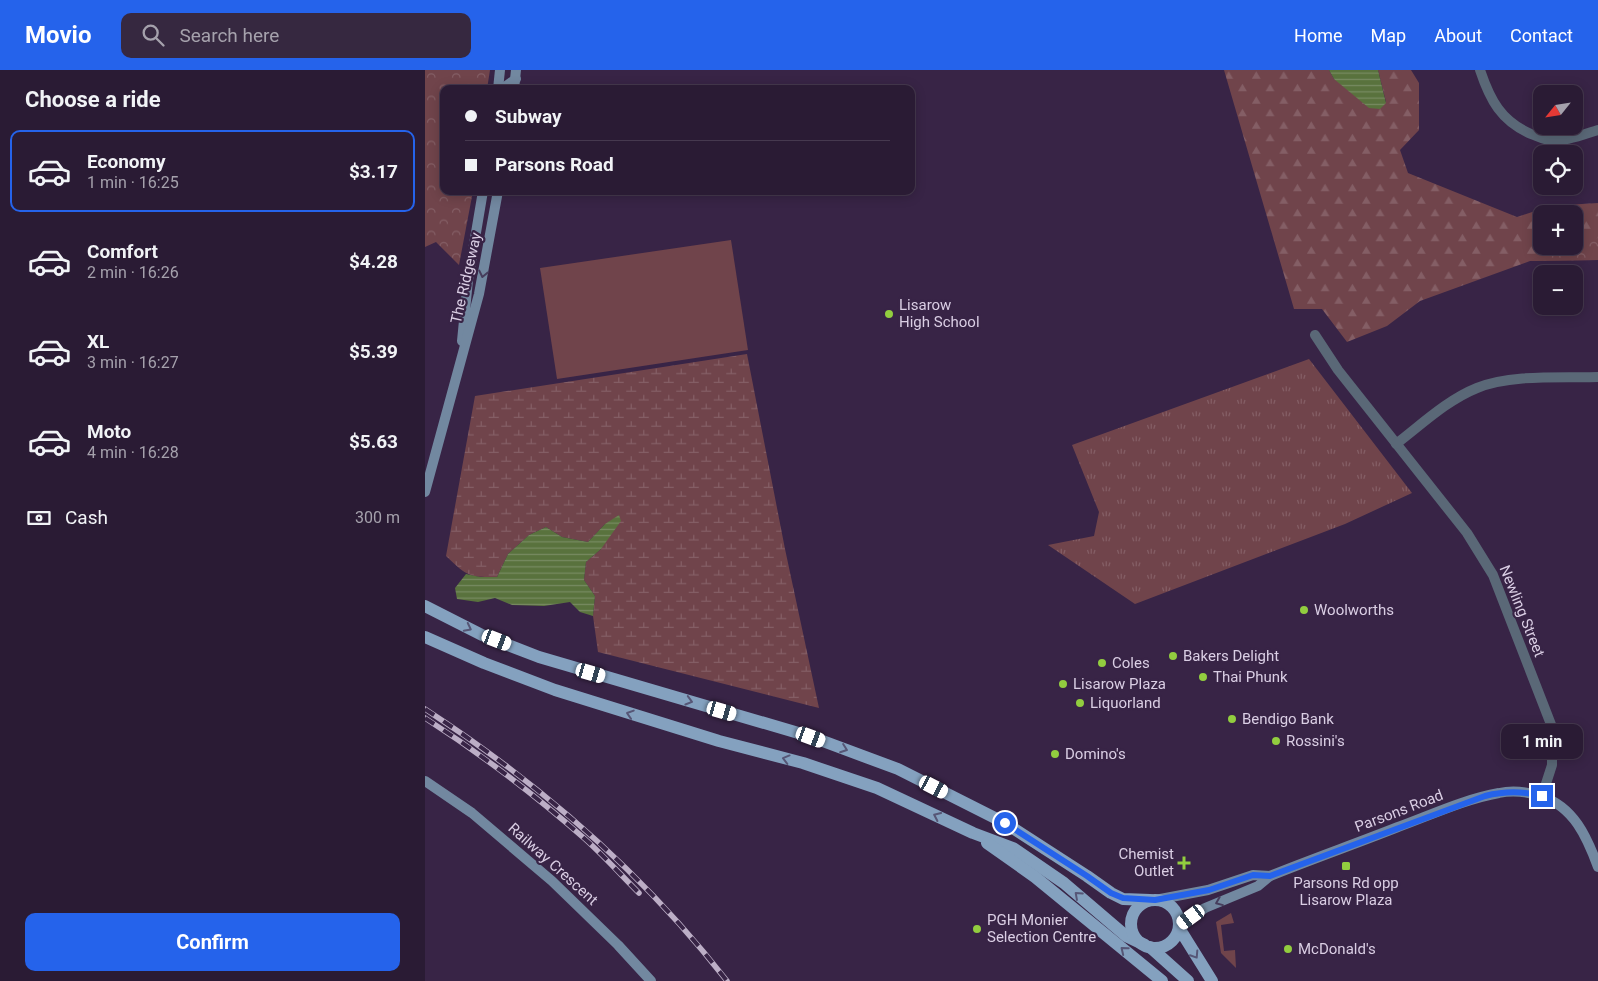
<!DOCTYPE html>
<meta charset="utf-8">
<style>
:root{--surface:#2a1b34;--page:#362840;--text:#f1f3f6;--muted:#a5a1ac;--line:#46394f;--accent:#2563eb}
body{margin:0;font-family:Roboto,sans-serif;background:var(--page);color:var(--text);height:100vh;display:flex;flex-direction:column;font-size:19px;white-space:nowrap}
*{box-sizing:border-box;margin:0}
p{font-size:16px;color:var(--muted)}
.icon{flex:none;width:28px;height:28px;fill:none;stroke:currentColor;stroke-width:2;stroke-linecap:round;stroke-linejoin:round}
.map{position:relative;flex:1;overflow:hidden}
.details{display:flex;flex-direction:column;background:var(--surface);width:425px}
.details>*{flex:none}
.guide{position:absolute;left:15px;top:15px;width:475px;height:110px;border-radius:10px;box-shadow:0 2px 12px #0003,0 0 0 1px var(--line);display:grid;align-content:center;height:110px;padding:0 25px;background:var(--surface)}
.needle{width:32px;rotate:240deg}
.tools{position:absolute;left:1108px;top:15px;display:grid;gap:10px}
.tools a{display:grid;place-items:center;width:50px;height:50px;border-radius:10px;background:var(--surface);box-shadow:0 2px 12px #0003,0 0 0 1px var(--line);font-size:25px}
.end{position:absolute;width:22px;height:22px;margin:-11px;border:6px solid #2563eb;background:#fff;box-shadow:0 0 0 2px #fff}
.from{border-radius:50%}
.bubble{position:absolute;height:35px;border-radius:10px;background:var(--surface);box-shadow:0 2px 12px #0003,0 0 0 1px var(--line);font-size:16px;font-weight:700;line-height:35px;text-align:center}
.car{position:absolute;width:15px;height:30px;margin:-15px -8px;border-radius:6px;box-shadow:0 0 4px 1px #0007;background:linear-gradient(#fff 24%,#345 0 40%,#fff 0 76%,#345 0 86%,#fff 0)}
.guide b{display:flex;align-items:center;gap:18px;height:48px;font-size:19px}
.guide b+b{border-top:1px solid var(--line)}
.guide i{width:12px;height:12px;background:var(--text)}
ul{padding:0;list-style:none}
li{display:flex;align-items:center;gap:15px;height:82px;margin:0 10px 8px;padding:0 15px;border:2px solid transparent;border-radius:10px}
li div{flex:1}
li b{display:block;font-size:19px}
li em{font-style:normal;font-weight:700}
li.on{border-color:var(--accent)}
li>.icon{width:45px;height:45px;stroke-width:1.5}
h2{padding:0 25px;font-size:22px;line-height:60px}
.pay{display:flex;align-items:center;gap:12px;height:55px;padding:0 25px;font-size:19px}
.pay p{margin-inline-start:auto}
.primary-button{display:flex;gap:10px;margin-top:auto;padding:10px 25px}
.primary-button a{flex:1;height:58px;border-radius:10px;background:var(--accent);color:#fff;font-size:20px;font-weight:700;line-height:58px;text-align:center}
header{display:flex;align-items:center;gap:30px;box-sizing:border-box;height:70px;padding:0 25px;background:var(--accent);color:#fff}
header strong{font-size:24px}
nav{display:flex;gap:28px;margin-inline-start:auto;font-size:18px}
.search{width:350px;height:45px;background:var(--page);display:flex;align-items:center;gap:12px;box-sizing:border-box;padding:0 18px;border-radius:10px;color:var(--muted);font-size:19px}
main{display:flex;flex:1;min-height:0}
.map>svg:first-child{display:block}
.grass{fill:url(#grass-tufts)}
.forest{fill:url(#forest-firs);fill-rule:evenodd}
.wetland{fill:url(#wetland-marsh)}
.park{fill:url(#park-crowns)}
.garden{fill:#70444b}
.water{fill:url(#water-rules)}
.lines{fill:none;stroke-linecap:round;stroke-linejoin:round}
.street{stroke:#5a6877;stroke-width:10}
.secondary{stroke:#7288a0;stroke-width:10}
.primary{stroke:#84a1bf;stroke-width:12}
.rail-casing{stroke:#bcaec6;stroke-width:5.5}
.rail{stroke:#382446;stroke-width:4;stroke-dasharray:11;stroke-linecap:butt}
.oneway{stroke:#463d5c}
.oneway2{stroke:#565676}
.route{stroke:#2563eb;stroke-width:6}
.poi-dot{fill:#92cd3f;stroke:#382446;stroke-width:2}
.labels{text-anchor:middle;stroke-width:4.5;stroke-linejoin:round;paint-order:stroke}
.street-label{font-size:15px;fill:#dacee4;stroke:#382446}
.poi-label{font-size:15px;fill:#dacee4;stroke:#382446;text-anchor:start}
</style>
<header>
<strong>Movio</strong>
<div class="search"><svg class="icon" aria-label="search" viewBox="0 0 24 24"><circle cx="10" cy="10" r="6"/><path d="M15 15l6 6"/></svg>Search here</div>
<nav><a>Home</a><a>Map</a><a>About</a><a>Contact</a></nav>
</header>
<main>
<section class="details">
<h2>Choose a ride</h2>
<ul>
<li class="on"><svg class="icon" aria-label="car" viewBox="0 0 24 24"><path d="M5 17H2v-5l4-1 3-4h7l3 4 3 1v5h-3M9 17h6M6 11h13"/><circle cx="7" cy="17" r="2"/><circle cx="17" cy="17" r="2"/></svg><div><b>Economy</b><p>1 min · 16:25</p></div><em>$3.17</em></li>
<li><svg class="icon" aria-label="car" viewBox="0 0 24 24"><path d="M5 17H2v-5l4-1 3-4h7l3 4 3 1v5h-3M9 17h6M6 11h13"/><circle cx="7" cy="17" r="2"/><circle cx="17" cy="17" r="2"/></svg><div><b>Comfort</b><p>2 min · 16:26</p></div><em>$4.28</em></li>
<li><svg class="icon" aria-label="car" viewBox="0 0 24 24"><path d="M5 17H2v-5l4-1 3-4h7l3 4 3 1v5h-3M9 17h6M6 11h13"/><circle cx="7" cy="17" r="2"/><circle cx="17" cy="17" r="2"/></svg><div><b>XL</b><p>3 min · 16:27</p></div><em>$5.39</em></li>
<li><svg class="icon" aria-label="car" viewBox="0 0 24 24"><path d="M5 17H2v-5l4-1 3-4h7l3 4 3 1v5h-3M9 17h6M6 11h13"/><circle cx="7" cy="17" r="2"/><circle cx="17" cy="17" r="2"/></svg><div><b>Moto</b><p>4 min · 16:28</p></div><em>$5.63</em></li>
</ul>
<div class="pay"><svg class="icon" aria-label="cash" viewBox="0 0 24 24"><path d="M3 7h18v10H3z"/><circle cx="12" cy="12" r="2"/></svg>Cash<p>300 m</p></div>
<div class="primary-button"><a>Confirm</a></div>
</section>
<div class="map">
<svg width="1173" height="911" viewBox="0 0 1173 911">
<defs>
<pattern id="grass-tufts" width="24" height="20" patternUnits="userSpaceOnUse" patternTransform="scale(1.25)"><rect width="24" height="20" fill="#70444b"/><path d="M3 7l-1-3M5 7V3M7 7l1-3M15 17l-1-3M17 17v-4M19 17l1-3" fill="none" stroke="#845e65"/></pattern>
<pattern id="forest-firs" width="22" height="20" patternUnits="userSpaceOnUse" patternTransform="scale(1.25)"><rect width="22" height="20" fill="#70444b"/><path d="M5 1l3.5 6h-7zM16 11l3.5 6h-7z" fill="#845e65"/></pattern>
<pattern id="wetland-marsh" width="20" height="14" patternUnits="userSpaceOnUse" patternTransform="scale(1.25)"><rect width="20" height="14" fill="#70444b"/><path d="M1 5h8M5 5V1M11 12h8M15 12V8" fill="none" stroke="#845e65"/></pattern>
<pattern id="park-crowns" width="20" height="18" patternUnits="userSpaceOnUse" patternTransform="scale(1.25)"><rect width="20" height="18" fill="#70444b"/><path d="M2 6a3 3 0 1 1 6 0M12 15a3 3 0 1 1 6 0" fill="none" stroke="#845e65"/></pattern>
<pattern id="water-rules" width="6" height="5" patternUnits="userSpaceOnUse" patternTransform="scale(1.25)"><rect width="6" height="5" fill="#59723d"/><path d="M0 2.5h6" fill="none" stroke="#788b62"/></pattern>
</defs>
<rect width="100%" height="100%" fill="#382446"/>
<path class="grass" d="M884,289L987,423L920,454L710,534L623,475L669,466L674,442L647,375Z"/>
<path class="forest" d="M799,0H904L909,9L961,32L953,0H986L994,13V60L975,80L983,103L1092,147L1125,136L1173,133V190L1105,191L995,231L962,256L922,272L897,239H869ZM1116,144H1149V176H1116Z"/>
<path class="wetland" d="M322,284L360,479L394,638L173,582L168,546L170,526L159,510L161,492L176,479L180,454L163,472L137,467L121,457L104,465L83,484L72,507C44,508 41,505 21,486L50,326Z"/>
<g class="park">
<path d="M0,0H65L62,19H19V121H48L34,195L11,172L0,177Z"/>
<path d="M1173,168V190L1105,191Z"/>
</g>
<g class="garden">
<path d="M306,170L323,280L132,309L115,198Z"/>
<path d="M806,843L809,853L796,855L799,881L810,880L811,898L796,883L791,852Z"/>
</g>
<g class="water">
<path d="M904,0H953L961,33L955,39L944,38L909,9Z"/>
<path d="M194,445L196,451L176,479L161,492L159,510L170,526L168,546L155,542L145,532L119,536L87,535L70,528L53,532L32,529L30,518L41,504L55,507H72L83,484L104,465L121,457L137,467L163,472L180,454Z"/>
</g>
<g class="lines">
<g class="street">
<path d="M1055,0C1065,30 1076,51 1106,64C1110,65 1115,68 1120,69C1138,73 1157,65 1173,60"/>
<path d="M890,265L913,300L1042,463L1068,505L1127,657V695L1117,726"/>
<path d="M971,374C996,355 1022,330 1052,318C1085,304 1137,308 1173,307"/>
</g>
<g class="secondary">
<path d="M73,19L75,0"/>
<path d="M81,19V16L91,9"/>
<path d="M89,19L91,0"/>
<path d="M37,271L43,210L58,121"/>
<path d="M0,422L54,224L73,121"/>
<path d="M0,711L47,743L127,811L193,875L226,911"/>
<path d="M730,830L783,820L828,805L845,806"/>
<path d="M754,855L780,838L833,816L845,806C887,789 930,774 973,757C1006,745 1040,729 1074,723C1087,720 1103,722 1116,726C1149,737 1162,767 1173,797"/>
</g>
<g class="primary">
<path d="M0,536L57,565L114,587L387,667L473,699L580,753L662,806L686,823L698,829L725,830"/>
<path d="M0,567L59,593L130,620L294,671L378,693L452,718L548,763L588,778L639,813L701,866L720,875"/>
<path d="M562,773L610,807L737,911"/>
<circle cx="730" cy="854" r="24"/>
<path d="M754,858L787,911"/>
<path d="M725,877L763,911"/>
</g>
<g class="rail-casing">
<g id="rail">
<path d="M0,639C114,713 218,803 302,911"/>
<path d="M0,648C56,684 110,725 160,769C179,786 196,805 214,823"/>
</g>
</g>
<use href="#rail" class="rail"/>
</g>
<defs><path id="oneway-chevron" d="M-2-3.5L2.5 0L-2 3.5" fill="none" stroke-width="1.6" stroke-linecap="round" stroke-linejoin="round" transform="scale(1.25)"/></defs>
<g class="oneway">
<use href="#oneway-chevron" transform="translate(58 204) rotate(102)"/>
<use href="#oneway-chevron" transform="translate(794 832) rotate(158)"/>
</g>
<g class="oneway2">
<use href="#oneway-chevron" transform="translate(43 558) rotate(27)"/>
<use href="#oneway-chevron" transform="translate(264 631) rotate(16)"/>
<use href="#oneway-chevron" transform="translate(205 644) rotate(-162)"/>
<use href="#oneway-chevron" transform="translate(419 679) rotate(20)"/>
<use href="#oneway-chevron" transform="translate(361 689) rotate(-165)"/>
<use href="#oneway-chevron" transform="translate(512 746) rotate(-155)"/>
<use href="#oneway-chevron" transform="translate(653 825) rotate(-138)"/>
<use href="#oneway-chevron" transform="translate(699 880) rotate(-141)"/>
<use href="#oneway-chevron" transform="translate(770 885) rotate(57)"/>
</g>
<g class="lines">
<path class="route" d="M580,753L662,806L686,823L698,828L730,830L784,820L828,805L845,806L1060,726C1080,721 1098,721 1117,726"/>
</g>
<g class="poi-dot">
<circle cx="464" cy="244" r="5"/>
<circle cx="879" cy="540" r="5"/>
<circle cx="748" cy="586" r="5"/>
<circle cx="677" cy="593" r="5"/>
<circle cx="778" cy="607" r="5"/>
<circle cx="638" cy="614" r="5"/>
<circle cx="655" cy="633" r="5"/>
<circle cx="807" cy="649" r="5"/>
<circle cx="851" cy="671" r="5"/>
<circle cx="630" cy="684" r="5"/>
<path d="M756.5 785.5h5v5h5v5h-5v5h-5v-5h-5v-5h5z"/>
<rect x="916" y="791" width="10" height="10" rx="2.5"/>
<circle cx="552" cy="859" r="5"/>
<circle cx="863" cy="879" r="5"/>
</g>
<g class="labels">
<g class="street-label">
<text transform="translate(41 208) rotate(-77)" y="5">The Ridgeway</text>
<text transform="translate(1097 541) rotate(68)" y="5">Newling Street</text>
<text transform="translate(974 741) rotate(-21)" y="5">Parsons Road</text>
<text transform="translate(128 794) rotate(42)" y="5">Railway Crescent</text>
</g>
<g class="poi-label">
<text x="474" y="240">Lisarow<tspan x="474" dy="17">High School</tspan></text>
<text x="889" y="545">Woolworths</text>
<text x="758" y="591">Bakers Delight</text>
<text x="687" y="598">Coles</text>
<text x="788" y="612">Thai Phunk</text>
<text x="648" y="619">Lisarow Plaza</text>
<text x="665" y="638">Liquorland</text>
<text x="817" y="654">Bendigo Bank</text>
<text x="861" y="676">Rossini's</text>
<text x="640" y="689">Domino's</text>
<text x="749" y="789" text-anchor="end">Chemist<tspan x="749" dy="17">Outlet</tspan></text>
<text x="921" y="818" text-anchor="middle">Parsons Rd opp<tspan x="921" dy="17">Lisarow Plaza</tspan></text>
<text x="562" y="855">PGH Monier<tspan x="562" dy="17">Selection Centre</tspan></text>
<text x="873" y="884">McDonald's</text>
</g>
</g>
</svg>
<div class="tools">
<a><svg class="needle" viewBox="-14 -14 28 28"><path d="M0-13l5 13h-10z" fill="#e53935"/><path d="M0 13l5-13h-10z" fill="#a5a1ac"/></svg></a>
<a><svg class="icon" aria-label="locate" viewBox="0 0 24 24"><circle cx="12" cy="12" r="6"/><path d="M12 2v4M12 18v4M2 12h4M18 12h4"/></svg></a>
<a>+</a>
<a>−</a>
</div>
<i class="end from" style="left:580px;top:753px"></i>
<i class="end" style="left:1117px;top:726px"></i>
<div class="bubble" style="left:1076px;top:654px;width:82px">1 min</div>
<i class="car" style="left:72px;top:570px;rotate:111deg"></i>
<i class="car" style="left:166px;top:603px;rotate:106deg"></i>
<i class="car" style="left:297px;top:641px;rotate:106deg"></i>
<i class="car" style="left:386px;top:667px;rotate:110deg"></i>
<i class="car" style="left:509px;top:717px;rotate:117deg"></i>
<i class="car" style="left:766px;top:847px;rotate:234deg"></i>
<div class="guide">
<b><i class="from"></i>Subway</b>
<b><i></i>Parsons Road</b>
</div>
</div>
</main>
